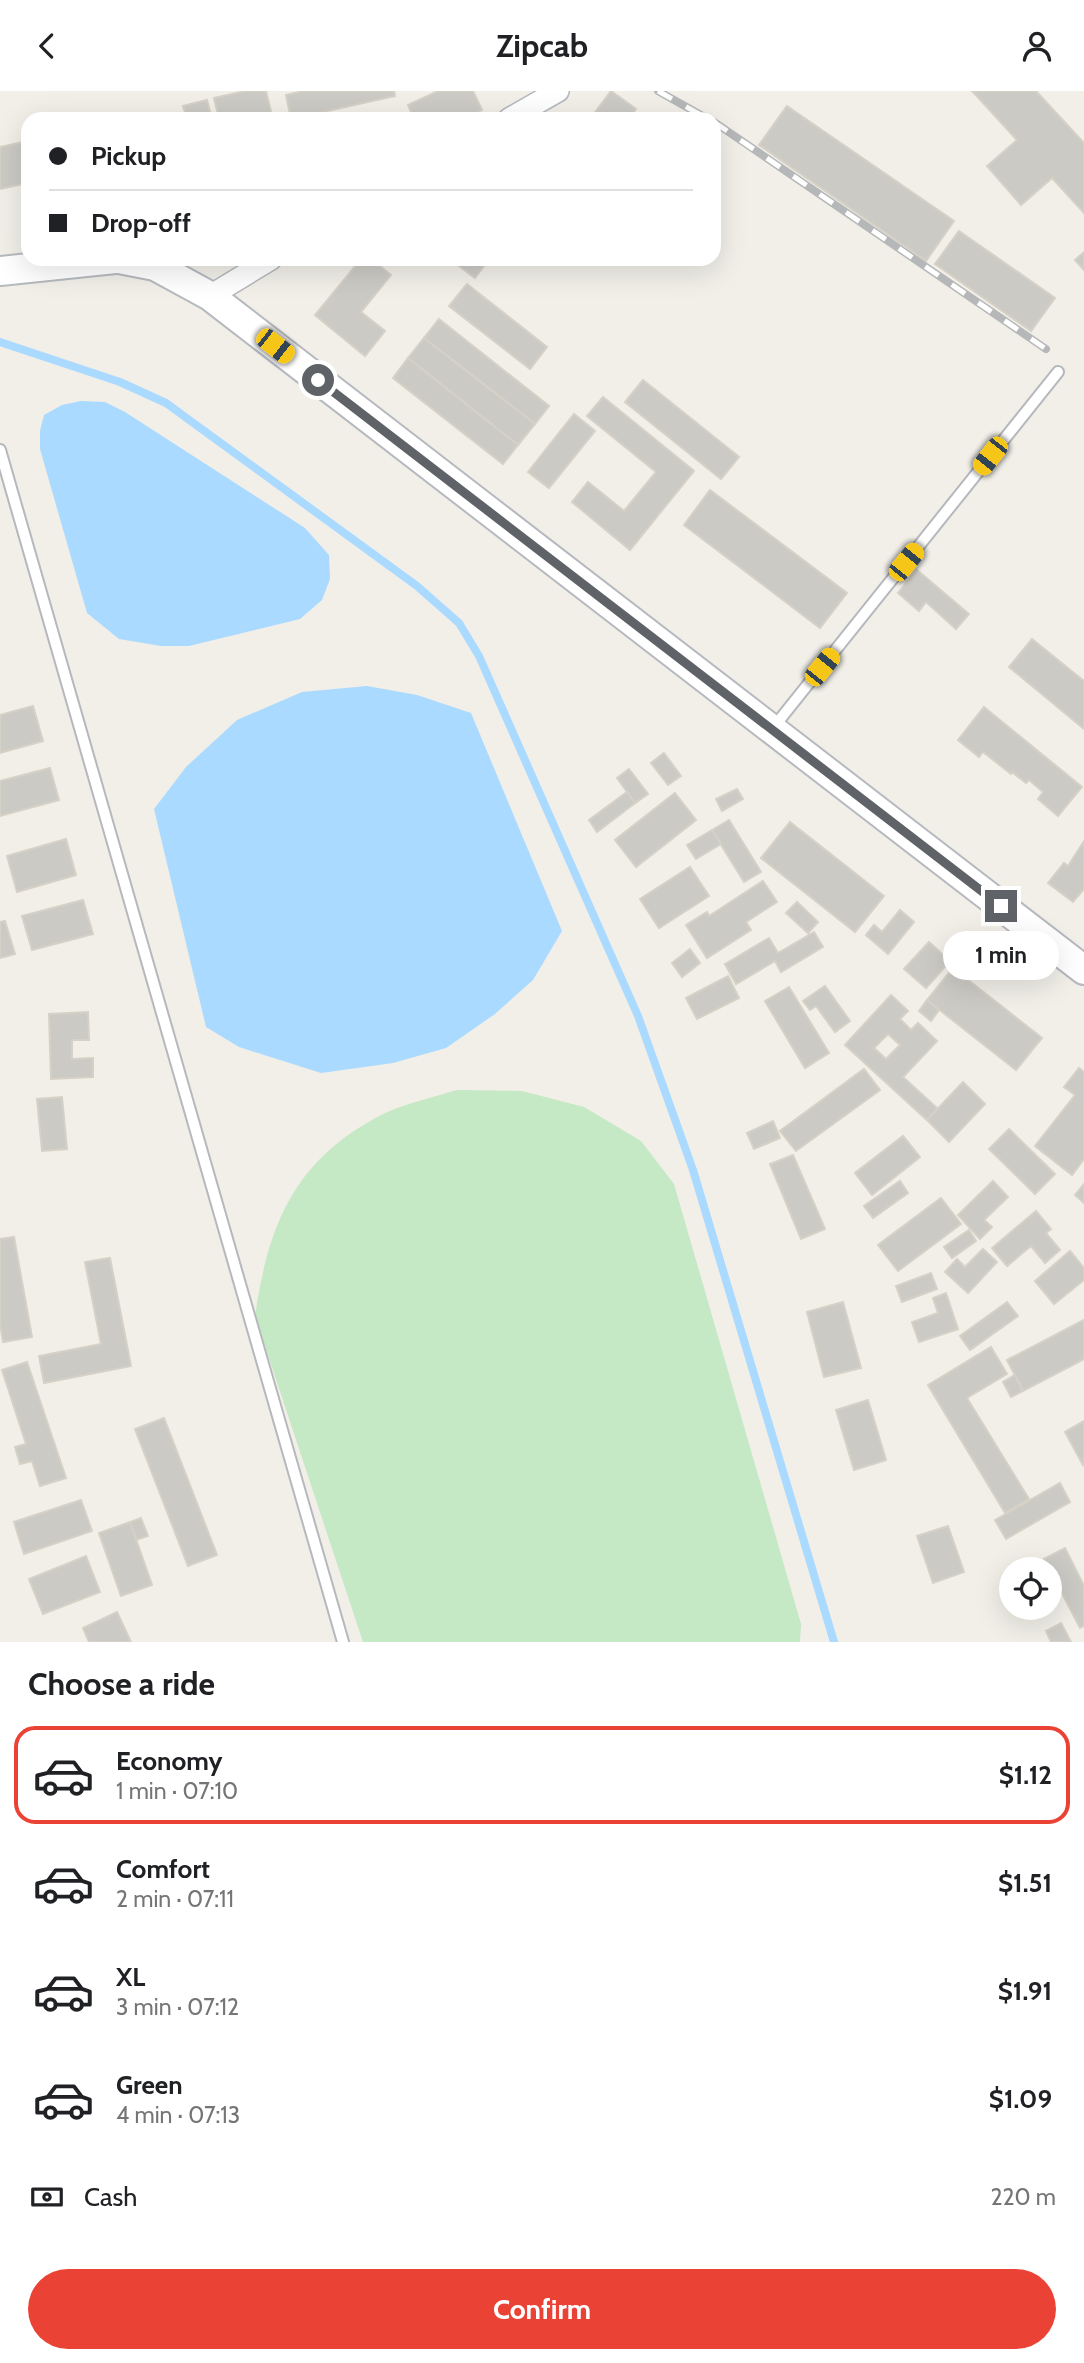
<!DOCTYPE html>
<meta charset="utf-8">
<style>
:root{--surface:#fff;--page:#f6f6f6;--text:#202124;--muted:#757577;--line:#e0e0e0;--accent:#ea4335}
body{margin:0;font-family:Cabin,sans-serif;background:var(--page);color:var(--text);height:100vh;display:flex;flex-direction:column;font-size:26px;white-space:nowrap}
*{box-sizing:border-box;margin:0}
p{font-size:23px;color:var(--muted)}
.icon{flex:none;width:38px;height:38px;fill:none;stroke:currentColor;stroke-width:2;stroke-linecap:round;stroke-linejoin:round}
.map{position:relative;height:1551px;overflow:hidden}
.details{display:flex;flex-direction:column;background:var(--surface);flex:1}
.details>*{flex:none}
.hud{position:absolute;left:21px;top:21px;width:700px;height:154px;border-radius:21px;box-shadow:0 7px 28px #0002;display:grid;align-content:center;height:154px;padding:0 28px;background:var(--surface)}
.fabs{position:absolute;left:999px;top:1466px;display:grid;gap:14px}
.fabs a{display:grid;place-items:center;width:63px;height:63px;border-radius:50%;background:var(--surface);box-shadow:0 7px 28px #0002;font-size:35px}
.end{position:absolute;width:32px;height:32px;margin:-16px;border:9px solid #5f6368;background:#fff;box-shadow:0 0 0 4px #fff}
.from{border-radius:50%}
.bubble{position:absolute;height:49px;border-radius:24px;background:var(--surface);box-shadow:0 7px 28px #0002;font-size:23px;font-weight:800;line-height:49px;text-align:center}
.car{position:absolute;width:21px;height:42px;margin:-21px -10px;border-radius:9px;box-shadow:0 0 5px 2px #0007;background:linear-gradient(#f5c518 24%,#345 0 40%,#f5c518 0 76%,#345 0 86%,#f5c518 0)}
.hud b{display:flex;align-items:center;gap:24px;height:66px;font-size:26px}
.hud b+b{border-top:2px solid var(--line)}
.hud i{width:18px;height:18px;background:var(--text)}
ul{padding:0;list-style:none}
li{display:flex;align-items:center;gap:21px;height:98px;margin:0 14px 10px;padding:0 14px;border:4px solid transparent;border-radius:21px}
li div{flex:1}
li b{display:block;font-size:26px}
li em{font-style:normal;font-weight:800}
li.selected{border-color:var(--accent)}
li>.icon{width:63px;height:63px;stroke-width:1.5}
h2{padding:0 28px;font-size:32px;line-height:84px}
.pay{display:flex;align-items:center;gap:18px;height:77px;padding:0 28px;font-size:26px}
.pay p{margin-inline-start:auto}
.primary-button{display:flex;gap:14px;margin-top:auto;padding:14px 28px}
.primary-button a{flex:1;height:80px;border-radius:42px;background:var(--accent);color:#fff;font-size:28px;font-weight:800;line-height:80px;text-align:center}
header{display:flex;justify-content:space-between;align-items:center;height:91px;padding:0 28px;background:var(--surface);font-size:32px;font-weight:800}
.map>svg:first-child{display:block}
.green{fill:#c5e8c5}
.water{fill:#aadaff}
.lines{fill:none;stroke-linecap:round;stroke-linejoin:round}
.stream{stroke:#aadaff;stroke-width:8}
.building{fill:#cccac5;stroke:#d6d1c6;stroke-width:2;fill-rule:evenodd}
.lane-casing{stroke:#b5b8bc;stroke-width:14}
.street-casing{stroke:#b5b8bc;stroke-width:24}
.secondary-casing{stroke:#b6babf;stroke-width:32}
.lane{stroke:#fff;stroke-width:10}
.street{stroke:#fff;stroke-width:21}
.secondary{stroke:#fff;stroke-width:28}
.rail-casing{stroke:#b6b7b8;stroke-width:8}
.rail{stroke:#fff;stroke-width:5;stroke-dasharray:16;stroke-linecap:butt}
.route{stroke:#5f6368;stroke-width:9}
</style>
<header><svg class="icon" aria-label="back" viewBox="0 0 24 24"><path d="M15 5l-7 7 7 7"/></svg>Zipcab<svg class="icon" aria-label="person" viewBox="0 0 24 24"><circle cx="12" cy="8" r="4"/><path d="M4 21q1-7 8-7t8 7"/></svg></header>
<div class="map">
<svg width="1084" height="1551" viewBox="0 0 1084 1551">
<rect width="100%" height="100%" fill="#f1efe8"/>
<path class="green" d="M457,999L522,1000L584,1016L641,1050L674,1093L801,1533L800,1551H363L255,1225C269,1130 296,1067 385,1022C407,1012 434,1006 457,999Z"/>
<g class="water">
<path d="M81,310L105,311L125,321L305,437L329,464L330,488L322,509L300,528L189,555H161L119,548L87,522L40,358V340L44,324L62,314Z"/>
<path d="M367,595L417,604L471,622L562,840L533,889L495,923L446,957L393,972L321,982L239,956L206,936L154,718L186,676L237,629L302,601Z"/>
</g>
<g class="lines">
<path class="stream" d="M0,251L120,291L166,312L417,495L459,532L479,565L638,925L693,1079L834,1551"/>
</g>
<g class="building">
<path d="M245,0H266L272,25L260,28H219L214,7Z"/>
<path d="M303,0H394L395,5L291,28L286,4Z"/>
<path d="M438,0H473L482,19L462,28H414L408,14Z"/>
<path d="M611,0L636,18L628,28H590Z"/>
<path d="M972,0H1036L1084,52V122L1052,87L1021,114L987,75L1017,49Z"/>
<path d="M207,9L212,28H187L183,15Z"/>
<path d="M787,15L954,130L926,170L759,54Z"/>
<path d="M28,50V92L0,98V56Z"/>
<path d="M959,140L1055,207L1031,240L935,173Z"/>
<path d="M1084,161V179L1075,169Z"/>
<path d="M361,168H371L391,184L361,221L385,240L365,265L315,224Z"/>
<path d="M450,168H489L475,187Z"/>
<path d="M467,193L547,256L530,278L449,215Z"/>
<path d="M439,228L549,315L535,333L424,247Z"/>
<path d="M424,247L535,333L518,354L408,267Z"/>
<path d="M408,267L518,354L503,373L393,287Z"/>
<path d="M643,289L739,366L721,388L625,311Z"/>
<path d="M603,306L694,380L630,459L572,411L588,391L624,420L656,381L587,325Z"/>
<path d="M574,323L595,340L549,397L528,381Z"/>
<path d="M710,399L847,502L820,537L684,434Z"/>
<path d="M917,479L969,523L956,538L926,511L919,520L898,502Z"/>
<path d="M1032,548L1084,590V638L1009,576Z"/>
<path d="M33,615L43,650L0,662V624Z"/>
<path d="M984,616L1082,696L1058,725L1038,708L1043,701L1029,689L1026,692L1012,681L1011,683L983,661L979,666L958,649Z"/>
<path d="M664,662L681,685L668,694L651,672Z"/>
<path d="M50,677L59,709L0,725V690Z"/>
<path d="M629,678L648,703L635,712L617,687Z"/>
<path d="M737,698L743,708L722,720L716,708Z"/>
<path d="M627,701L635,712L597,741L589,729Z"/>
<path d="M675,702L696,729L636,776L615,749Z"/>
<path d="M729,729L761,781L744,791L712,739Z"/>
<path d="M790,731L884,805L855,841L761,767Z"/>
<path d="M712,739L721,753L696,768L687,754Z"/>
<path d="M66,748L76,784L17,801L7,765Z"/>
<path d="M1084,750V798L1073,811L1048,792L1064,772L1068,775Z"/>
<path d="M690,776L709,805L659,837L640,808Z"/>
<path d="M763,790L777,811L746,831L751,839L707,867L686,834L707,821L709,825Z"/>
<path d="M83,809L93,843L32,859L22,825Z"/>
<path d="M797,811L818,831L808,842L786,822Z"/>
<path d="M900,819L914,831L888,863L866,844L874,834L882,841Z"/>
<path d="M5,830L15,863L0,867V831Z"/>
<path d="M814,841L823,856L781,881L775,870L736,893L725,873L769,847L778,862Z"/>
<path d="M929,851L950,870L926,897L904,878Z"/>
<path d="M690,858L700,872L682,886L672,872Z"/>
<path d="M953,877L1042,947L1016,979L927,909Z"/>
<path d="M728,885L739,907L697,928L686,907Z"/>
<path d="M825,895L850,930L835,941L816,915L810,919L803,910Z"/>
<path d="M789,896L829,962L805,977L765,910Z"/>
<path d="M891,904L908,920L900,928L911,939L918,932L937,950L903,986L938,1018L927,1029L845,954ZM888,943L900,954L886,968L874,957Z"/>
<path d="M927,909L939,919L931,930L919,920Z"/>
<path d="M88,921L89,949H72V968L93,967V986L51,988L49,923Z"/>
<path d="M1079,977L1084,981V1068L1072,1084L1035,1055L1075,1004L1064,996Z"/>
<path d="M864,978L880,999L796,1060L780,1040Z"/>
<path d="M963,991L985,1013L949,1051L927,1029Z"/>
<path d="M62,1006L67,1058L42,1060L37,1008Z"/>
<path d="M773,1030L780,1047L754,1058L747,1042Z"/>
<path d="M1009,1038L1055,1083L1035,1103L989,1058Z"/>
<path d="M903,1045L920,1066L872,1104L855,1082Z"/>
<path d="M793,1064L825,1138L801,1148L770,1073Z"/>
<path d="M900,1090L908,1102L873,1127L864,1115Z"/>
<path d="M993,1090L1008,1106L984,1129L992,1136L980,1148L958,1124Z"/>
<path d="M1084,1093V1112L1075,1104Z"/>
<path d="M941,1107L961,1133L898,1180L878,1154Z"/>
<path d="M1036,1120L1051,1138L1046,1142L1060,1159L1045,1172L1031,1155L1007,1175L992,1157Z"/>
<path d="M969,1139L976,1150L952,1167L944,1156Z"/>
<path d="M14,1146L32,1246L3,1251L0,1232V1148Z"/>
<path d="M983,1158L997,1171L968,1202L945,1181L957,1168L965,1176Z"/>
<path d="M1070,1160L1084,1177V1189L1054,1213L1035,1190Z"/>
<path d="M110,1167L131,1275L44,1292L39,1265L101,1253L85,1171Z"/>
<path d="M931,1182L937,1198L902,1211L896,1195Z"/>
<path d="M946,1202L958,1238L919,1251L912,1231L938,1222L933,1207Z"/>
<path d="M843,1211L861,1277L824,1286L807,1221Z"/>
<path d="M1007,1211L1018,1225L970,1259L960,1245Z"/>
<path d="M1084,1229V1268L1023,1300L1007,1269Z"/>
<path d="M991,1256L1007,1283L967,1307L1029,1408L1005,1422L928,1294Z"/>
<path d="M27,1271L66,1387L40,1395L32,1370L20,1373L15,1356L26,1353L2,1279Z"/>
<path d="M1015,1284L1023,1300L1011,1306L1003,1291Z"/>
<path d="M868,1309L886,1369L854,1379L836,1319Z"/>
<path d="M164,1327L217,1464L188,1475L135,1338Z"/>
<path d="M1084,1330V1373L1083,1374L1065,1341Z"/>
<path d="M1060,1392L1070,1411L1006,1448L995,1429Z"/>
<path d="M81,1409L92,1440L24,1463L14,1431Z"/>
<path d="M141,1427L148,1445L136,1449L130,1431Z"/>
<path d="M130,1431L152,1494L121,1505L99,1442Z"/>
<path d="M948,1435L964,1481L933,1492L917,1445Z"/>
<path d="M1065,1457L1084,1495V1535L1080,1537L1044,1468Z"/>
<path d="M86,1465L100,1501L43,1523L29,1488Z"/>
<path d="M1050,1515L1052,1518L1037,1526L1032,1517H1050Z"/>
<path d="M117,1521L131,1551H89L83,1537Z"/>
<path d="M1061,1532L1071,1551H1051L1046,1540Z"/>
</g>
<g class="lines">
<g class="lane-casing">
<g id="lane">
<path d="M0,359L343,1551"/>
<path d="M773,637L1058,281"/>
</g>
</g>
<g class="street-casing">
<g id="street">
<path d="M509,28L558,0"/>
<path d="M210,205L271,168"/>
</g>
</g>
<g class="secondary-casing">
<g id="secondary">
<path d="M119,168L155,175L210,205L1084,879"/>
<path d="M0,180L115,168"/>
</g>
</g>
<use href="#lane" class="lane"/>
<use href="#street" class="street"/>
<use href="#secondary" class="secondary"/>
<g class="rail-casing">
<g id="rail">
<path d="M658,0L708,28"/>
<path d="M714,31L1046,258"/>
</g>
</g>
<use href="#rail" class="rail"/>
</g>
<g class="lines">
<path class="route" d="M318,289L1001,815"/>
</g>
</svg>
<div class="fabs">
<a><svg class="icon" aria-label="locate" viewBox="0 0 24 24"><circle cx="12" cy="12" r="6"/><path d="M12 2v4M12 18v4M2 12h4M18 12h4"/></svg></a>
</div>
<i class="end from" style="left:318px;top:289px"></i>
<i class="end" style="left:1001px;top:815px"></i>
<div class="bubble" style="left:943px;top:840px;width:116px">1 min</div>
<i class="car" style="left:275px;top:255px;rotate:128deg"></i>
<i class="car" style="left:990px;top:365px;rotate:218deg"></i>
<i class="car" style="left:906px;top:471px;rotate:39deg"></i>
<i class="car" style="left:822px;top:576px;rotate:39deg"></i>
<div class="hud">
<b><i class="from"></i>Pickup</b>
<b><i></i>Drop-off</b>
</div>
</div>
<section class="details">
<h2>Choose a ride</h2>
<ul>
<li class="selected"><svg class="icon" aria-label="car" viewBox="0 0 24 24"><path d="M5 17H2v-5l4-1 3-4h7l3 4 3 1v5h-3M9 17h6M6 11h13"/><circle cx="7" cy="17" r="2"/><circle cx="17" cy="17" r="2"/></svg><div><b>Economy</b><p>1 min · 07:10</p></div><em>$1.12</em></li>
<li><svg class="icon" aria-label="car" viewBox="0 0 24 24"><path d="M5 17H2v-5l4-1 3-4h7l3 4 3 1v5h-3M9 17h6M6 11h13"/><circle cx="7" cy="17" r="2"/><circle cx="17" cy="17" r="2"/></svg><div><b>Comfort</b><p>2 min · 07:11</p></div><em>$1.51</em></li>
<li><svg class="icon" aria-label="car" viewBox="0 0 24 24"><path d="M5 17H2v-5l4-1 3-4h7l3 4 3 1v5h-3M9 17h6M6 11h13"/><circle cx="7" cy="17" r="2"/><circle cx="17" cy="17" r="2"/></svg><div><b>XL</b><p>3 min · 07:12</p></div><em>$1.91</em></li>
<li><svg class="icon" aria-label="car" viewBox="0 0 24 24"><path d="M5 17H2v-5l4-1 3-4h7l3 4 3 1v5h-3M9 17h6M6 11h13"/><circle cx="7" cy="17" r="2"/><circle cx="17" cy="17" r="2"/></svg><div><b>Green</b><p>4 min · 07:13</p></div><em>$1.09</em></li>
</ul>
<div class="pay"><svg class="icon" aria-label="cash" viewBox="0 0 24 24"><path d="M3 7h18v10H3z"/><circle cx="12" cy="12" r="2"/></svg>Cash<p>220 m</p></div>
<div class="primary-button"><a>Confirm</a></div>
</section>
